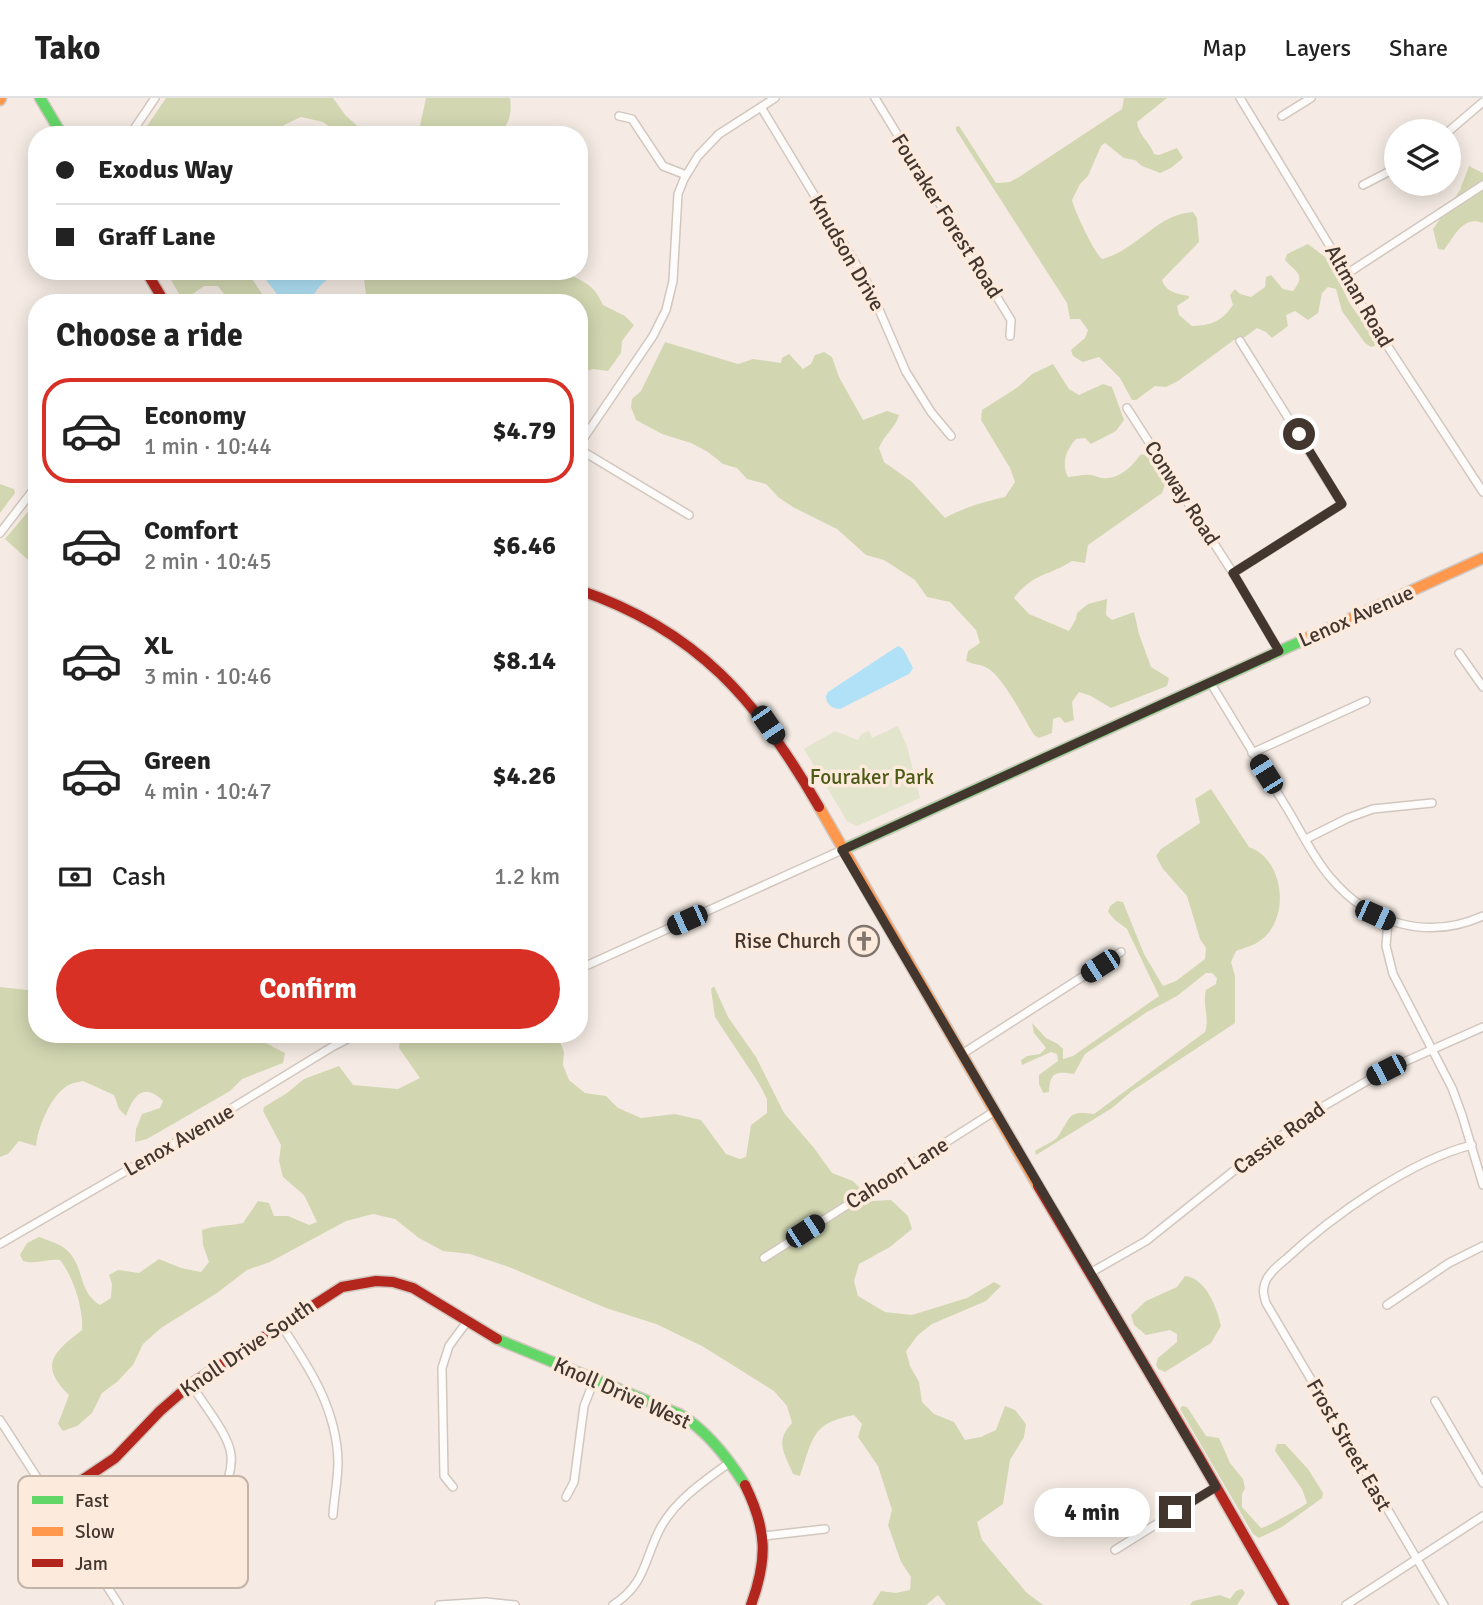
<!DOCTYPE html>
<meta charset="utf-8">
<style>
:root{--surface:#fff;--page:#f6f6f6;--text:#222;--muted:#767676;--line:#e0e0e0;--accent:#d93025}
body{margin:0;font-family:Signika,sans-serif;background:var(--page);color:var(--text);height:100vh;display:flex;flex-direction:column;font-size:26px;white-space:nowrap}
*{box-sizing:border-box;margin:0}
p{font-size:23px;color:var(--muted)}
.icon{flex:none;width:38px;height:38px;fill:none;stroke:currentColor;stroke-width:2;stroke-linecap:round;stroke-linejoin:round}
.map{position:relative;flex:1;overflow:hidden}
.details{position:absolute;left:28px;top:196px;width:560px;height:749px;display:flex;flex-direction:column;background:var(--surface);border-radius:28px;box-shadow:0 4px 18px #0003}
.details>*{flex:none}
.top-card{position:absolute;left:28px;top:28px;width:560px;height:154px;border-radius:28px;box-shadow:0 4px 18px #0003;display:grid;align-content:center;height:154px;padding:0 28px;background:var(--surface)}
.fabs{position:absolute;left:1384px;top:21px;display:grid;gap:14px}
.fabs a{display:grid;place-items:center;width:77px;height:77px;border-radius:50%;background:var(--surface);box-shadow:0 4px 18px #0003;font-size:35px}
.end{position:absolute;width:32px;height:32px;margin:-16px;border:9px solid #42362e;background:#fff;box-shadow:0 0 0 4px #fff}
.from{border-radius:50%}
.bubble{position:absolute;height:49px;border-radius:24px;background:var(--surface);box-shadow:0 4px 18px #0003;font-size:23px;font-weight:700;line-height:49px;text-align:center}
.car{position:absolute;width:21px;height:42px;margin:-21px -10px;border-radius:9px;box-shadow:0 0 5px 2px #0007;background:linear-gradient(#222 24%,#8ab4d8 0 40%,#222 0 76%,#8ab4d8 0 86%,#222 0)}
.top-card b{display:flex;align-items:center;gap:24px;height:66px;font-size:26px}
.top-card b+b{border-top:2px solid var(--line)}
.top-card i{width:18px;height:18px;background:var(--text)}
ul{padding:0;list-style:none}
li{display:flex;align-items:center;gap:21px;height:105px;margin:0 14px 10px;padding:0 14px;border:4px solid transparent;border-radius:28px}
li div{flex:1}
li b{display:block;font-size:26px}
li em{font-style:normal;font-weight:700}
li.selected{border-color:var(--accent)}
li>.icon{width:63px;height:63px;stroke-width:1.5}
h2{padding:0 28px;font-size:32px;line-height:84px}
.pay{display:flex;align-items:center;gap:18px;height:77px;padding:0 28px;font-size:26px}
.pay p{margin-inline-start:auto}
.action{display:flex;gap:14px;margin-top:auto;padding:14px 28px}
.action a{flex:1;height:80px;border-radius:42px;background:var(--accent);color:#fff;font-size:28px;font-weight:700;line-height:80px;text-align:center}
header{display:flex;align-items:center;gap:42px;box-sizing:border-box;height:98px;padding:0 35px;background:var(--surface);border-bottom:2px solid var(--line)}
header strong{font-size:33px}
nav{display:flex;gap:38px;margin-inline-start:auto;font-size:24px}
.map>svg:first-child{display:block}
.green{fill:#e2e4cb}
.forest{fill:#d2d7b1}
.water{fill:#b0e1f6}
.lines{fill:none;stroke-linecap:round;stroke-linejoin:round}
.street-casing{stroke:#d1c7bf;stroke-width:10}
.fast-casing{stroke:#d1c7bf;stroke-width:13}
.slow-casing{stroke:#d1c7bf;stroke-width:13}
.jam-casing{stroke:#d1c7bf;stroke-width:13}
.street{stroke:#fefcfb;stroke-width:7}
.fast{stroke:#63d668;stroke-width:10}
.slow{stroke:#ff974d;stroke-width:10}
.jam{stroke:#b3261e;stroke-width:10}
.route{stroke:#42362e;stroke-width:9}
.labels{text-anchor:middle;stroke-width:7;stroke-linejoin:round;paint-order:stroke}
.street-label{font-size:21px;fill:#42362e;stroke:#fceadd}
.park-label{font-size:21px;fill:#4b5a15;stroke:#fceadd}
.poi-label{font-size:21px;fill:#42362e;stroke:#fceadd;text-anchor:end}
.key{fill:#fceadd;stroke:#c4b4a8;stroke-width:2}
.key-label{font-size:19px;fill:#42362e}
</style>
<header>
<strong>Tako</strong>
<nav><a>Map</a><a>Layers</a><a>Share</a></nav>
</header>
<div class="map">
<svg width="1483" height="1507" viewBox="0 0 1483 1507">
<rect width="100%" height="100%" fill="#f5ebe4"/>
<path class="green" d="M898,628L907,648L920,700L857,728L847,723L804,651L835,633L858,642L861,636L869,633L872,640Z"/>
<g class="forest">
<path d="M166,0H333L346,18L368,37H341L323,24L301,19L284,27V37H141Z"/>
<path d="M426,0H510C512,15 510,25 498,37H418Z"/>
<path d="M1124,0H1167L1137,24C1138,37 1150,44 1154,56L1159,57L1177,50L1183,60L1171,70L1160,75L1142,68L1135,62L1124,60L1105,45L1101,48L1088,78L1080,86L1072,102C1074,112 1095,156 1102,161C1138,152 1156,116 1193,114L1197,120L1199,144L1162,182C1166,194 1177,196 1189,198V200L1177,208L1179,217L1192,228C1212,227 1221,224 1233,207L1230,197L1235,191L1240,196L1251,199L1265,189L1266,179L1271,177L1283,191L1293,193C1307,176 1295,174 1285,162L1287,156L1308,146L1325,159L1332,169L1350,206L1379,246L1371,249L1365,245L1342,213L1336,191L1328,189L1322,195L1318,215L1308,222L1295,213L1286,217L1288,228L1272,240L1266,234L1257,230L1245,239L1234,242L1178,283L1166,289L1155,288L1136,302H1132L1120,280L1099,259L1083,264L1073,258L1071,252L1085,240L1088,232L1080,221H1070L1067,205L956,32V29L959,28L996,85L1010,84L1019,79L1122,11Z"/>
<path d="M1469,68L1483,75V125C1463,117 1454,139 1444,152L1438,151L1433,131L1460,92Z"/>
<path d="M166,173H247L268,205H223L224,196L218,188H204L183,203Z"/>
<path d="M363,173H564C583,185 593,184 603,207L625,218L634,227L622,243L621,255L608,273L593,271L579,275V205H367Z"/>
<path d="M665,244L738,266L753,261L781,265L782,260L789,256L803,271L811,266L815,257L824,254L832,259L839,279L863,322L887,313L899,317C896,329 884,337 879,350L884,364L912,384L945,420C965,409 983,404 1005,399L1015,384L1010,370L981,322L982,312L1018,289L1032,276L1053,266L1069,291L1079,297L1103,286L1112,289L1124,322L1116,333L1091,346L1085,340L1076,341C1066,352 1061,366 1068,379C1075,379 1084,376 1091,377C1095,377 1098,380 1102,380C1118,382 1131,370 1140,357L1147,356L1165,387L1162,395L1088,447L1085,465L1072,463C1049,478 1033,475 1014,500L1029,516L1069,533L1076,521L1077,515L1088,506L1107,501L1106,517L1112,522L1134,514L1139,536L1151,569L1169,580L1167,588L1111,610L1091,598L1079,594L1072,604L1074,622L1065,625L1060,619L1053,621L1052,635L1039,640L1034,637C1024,621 1003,578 987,570C981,566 974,567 966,563L968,553L980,545L976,532L950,504L927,499L915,482L884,462L866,457L837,431L793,409L778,399L766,386L747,381L737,370L723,366L708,354L691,345L662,336L636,322L631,309L632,301L641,293Z"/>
<path d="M0,386L14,391L15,395L0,415Z"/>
<path d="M37,403V470L5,441Z"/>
<path d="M1211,691L1249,749C1284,761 1291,820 1261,842C1255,847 1244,850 1236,853L1231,864L1235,878V925L1132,993L1112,1010L1036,1057L1035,1053C1042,1048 1055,1044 1059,1037C1072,1017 1068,1013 1094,1016L1205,934C1210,921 1202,907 1206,892L1216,886L1217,880L1212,875H1206L1177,898L1147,914L1085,956L1074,976C1056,973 1050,974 1049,994L1043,995L1039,986V977L1058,963L1057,956L1051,954L1022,967L1021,962L1027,958L1040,956L1046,950L1034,935L1032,925L1046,940L1058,946L1063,951V961L1073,958L1159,898L1127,831L1115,822L1108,814L1110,808L1117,803L1123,804L1144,856L1163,888L1176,883L1205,861L1206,850L1200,841L1187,798L1163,771L1156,758L1161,751L1200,725L1195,701Z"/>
<path d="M714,888L728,919L756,959L784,1015L814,1050L832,1075L853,1083L872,1103L891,1102L908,1118L912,1131L890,1149L859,1166L854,1183L858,1198L885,1214L912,1217L967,1200L994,1184L1001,1188L986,1203L932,1226L918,1237L906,1253L910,1268L919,1284L922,1304L934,1316L954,1324L965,1342L981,1339L996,1332L1005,1308L1015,1312L1026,1326L1024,1339L1010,1362L1003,1406L977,1424L982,1442L1027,1495L1043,1507H946L938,1497L926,1507H872L881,1493L896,1495L910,1492L911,1479L901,1464L888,1427L892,1412L878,1368L858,1339L862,1326L854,1317C811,1325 813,1341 800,1378L793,1376C785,1356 774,1344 792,1325L787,1308L774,1293L702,1248L656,1226L606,1210L509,1169L470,1156L443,1153L419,1140L395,1121L373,1116L346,1123L270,1164L247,1172L217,1195L161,1230L143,1246L133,1267L117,1284L102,1295L92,1315L77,1328L63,1333L58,1326L69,1297C38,1267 54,1254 82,1232C84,1212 73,1178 60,1162C47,1160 37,1167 23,1163L20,1157L27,1145L39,1139C50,1143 61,1146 69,1154C85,1172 78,1193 100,1207L111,1200L112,1186L109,1177L118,1172L139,1175L159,1161L181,1170L201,1174L209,1164L203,1147L202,1132C214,1127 229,1128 243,1125L258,1103L269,1105L274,1118H288L309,1127L317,1124L304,1097L283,1079L279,1063L281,1047L263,1013L264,1009L287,995L304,981L339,968L353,987L398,991L420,980L399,950L400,940L428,936H557L564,954L563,967L569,982L585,995L606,998L618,1010L641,1020L675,1016L701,1022L726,1056L740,1061L746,1059L751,1027L767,1015V1001L758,984L715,919L711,891Z"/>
<path d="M0,889L37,893V936H234L239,942L264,944L285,955L283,965L242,981L230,993L147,1041L135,1044L136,1031L142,1016L160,1010L163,1003C143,983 133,999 126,1018L119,1011L114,997L83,983C79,984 71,985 67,988C50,999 38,1029 36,1048L19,1043L8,1056L0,1059Z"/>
<path d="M1185,1178C1206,1180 1217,1210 1221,1228L1211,1245L1165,1274L1158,1271L1156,1267L1158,1260L1177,1244V1236L1170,1232L1146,1237L1134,1227L1131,1217L1146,1203L1177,1189Z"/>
<path d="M1182,1308L1187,1309L1206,1338L1219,1340L1230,1365L1243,1381L1245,1390L1242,1396V1409L1261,1430C1266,1430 1304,1408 1307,1405L1302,1391L1275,1353L1277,1346H1285L1308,1371L1323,1395L1322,1400L1282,1429L1259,1440L1253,1436L1180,1311Z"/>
<path d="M1242,1491L1245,1495L1237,1507H1190L1193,1503L1220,1497L1230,1501L1236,1493Z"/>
</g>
<g class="water">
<path d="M259,173H337L320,188L307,205H284Z"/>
<path d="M898,548L903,551L913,570L909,576L840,611C832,611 826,606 826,598L828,594Z"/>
</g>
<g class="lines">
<g class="street-casing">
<g id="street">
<path d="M875,0L1011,222L1010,238"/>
<path d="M1240,0L1331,150L1366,215L1483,394"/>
<path d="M761,9L868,186L906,274L931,314L951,338"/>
<path d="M619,18L632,21L663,68L686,77"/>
<path d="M1282,18L1311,0"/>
<path d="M1449,33L1483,4"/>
<path d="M130,37L155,0"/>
<path d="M1363,87L1396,70"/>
<path d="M1345,177L1483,87"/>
<path d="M1127,310L1233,475L1279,553"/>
<path d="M579,347L653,238L666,212L673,183L678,96L684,81L698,58L719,36L775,0"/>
<path d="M579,351L689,417"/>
<path d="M0,435L37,387"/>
<path d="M1233,475L1342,406L1240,243"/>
<path d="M1459,555L1483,589"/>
<path d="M1210,584C1235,625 1260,666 1285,707C1300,731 1312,758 1330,779C1369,826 1427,843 1483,818"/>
<path d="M1252,655L1366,603"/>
<path d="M1306,741L1348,720L1373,711L1432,705"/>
<path d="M1388,823L1386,848L1393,876L1452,990L1462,1017L1483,1087"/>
<path d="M579,871L842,752"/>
<path d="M962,956L1121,854"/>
<path d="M0,1146L183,1040L332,949L357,936"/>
<path d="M764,1160L995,1013"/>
<path d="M1090,1175L1146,1143L1241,1067L1317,1012L1386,972L1483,929"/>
<path d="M1387,1207L1449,1165L1483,1148"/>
<path d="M281,1227C309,1269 337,1311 338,1364C338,1382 334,1400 333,1417"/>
<path d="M191,1286C202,1305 229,1336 231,1357C235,1394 191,1430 216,1466C221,1473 228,1479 237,1482"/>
<path d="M1435,1303L1483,1385"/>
<path d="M0,1322L119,1507"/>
<path d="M453,1389L444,1378L442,1270L449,1248L466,1225"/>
<path d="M566,1399L574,1384L584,1308L595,1280"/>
<path d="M764,1438L825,1431"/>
<path d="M1115,1452L1216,1389"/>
<path d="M439,1507L486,1504L515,1507"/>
<path d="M613,1507C647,1485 644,1460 661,1429C676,1402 704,1383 729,1365"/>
<path d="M1346,1507L1483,1418"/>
<path d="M1444,1507L1266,1205C1264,1198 1262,1193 1265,1185C1268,1175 1279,1167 1286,1161C1332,1118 1411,1062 1472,1047"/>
</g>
</g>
<g class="fast-casing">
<g id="fast">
<path d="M40,0L62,37"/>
<path d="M842,752L1306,541"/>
<path d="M497,1241L679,1316C707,1332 728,1360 745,1387"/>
</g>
</g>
<g class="slow-casing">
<g id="slow">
<path d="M0,2L1,0"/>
<path d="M1306,541L1483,460"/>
<path d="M819,709L1038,1088"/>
</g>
</g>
<g class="jam-casing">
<g id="jam">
<path d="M146,173L165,205"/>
<path d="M579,492C697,532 758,603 819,709"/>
<path d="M1038,1088L1198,1357L1284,1507"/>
<path d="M745,1387C767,1432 768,1460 751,1507"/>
<path d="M51,1403L115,1360L160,1313L191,1286L342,1189L376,1183L393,1184L413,1190L497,1241"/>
</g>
</g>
<use href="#street" class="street"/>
<use href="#fast" class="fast"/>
<use href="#slow" class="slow"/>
<use href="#jam" class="jam"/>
</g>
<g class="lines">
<path class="route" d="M1175,1414L1216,1389L842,752L1279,553L1233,475L1342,406L1299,336"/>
</g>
<defs>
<g id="church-ring" transform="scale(1.575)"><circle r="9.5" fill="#fceadd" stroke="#81756e" stroke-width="1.5"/><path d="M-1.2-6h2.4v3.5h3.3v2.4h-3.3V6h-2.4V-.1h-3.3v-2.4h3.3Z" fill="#81756e"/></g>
</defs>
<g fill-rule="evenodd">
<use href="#church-ring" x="864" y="843"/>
</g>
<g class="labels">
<g class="street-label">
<text transform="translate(947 118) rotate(58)" y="7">Fouraker Forest Road</text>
<text transform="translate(847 155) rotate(60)" y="7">Knudson Drive</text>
<text transform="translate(1359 198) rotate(60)" y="7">Altman Road</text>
<text transform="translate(1182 395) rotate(57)" y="7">Conway Road</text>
<text transform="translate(1356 518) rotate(-24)" y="7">Lenox Avenue</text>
<text transform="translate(1279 1040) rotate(-36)" y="7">Cassie Road</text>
<text transform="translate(179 1042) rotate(-30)" y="7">Lenox Avenue</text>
<text transform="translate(897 1075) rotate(-32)" y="7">Cahoon Lane</text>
<text transform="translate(247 1250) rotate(-34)" y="7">Knoll Drive South</text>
<text transform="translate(622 1295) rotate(24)" y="7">Knoll Drive West</text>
<text transform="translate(1349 1347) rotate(60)" y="7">Frost Street East</text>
</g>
<g class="park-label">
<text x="872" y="686">Fouraker Park</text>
</g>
<g class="poi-label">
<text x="841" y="850">Rise Church</text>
</g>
</g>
<rect x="18" y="1378" width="230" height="112" rx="10" class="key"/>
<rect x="32" y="1398" width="31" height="8" fill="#63d668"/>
<rect x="32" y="1429" width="31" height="9" fill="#ff974d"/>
<rect x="32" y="1461" width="31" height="8" fill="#b3261e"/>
<g class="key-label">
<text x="75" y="1409">Fast</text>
<text x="75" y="1440">Slow</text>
<text x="75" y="1472">Jam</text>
</g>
</svg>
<div class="fabs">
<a><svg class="icon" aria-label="layers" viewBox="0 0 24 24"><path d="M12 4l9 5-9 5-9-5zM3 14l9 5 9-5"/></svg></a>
</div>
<i class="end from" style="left:1299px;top:336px"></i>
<i class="end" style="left:1175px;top:1414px"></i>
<div class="bubble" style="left:1034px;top:1390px;width:116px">4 min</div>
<i class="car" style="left:768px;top:627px;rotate:146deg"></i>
<i class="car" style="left:1266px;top:676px;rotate:328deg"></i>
<i class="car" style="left:1375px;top:817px;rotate:114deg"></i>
<i class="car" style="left:687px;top:822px;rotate:246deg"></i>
<i class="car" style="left:1100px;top:868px;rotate:237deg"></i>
<i class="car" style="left:1386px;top:972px;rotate:243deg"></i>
<i class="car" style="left:805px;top:1133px;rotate:57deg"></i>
<div class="top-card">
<b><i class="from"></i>Exodus Way</b>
<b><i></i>Graff Lane</b>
</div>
<section class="details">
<h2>Choose a ride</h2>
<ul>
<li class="selected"><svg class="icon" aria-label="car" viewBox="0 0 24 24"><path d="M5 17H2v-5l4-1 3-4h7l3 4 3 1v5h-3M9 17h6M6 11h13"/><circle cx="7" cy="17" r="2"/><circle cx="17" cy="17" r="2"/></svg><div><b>Economy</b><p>1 min · 10:44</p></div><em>$4.79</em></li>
<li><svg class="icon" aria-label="car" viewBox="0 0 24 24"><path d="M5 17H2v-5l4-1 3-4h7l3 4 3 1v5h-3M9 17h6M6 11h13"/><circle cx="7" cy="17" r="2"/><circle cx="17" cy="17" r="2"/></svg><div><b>Comfort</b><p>2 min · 10:45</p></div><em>$6.46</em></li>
<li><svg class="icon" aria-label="car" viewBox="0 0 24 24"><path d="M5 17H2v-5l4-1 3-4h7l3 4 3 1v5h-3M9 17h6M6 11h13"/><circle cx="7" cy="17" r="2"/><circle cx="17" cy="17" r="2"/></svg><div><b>XL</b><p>3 min · 10:46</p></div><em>$8.14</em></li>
<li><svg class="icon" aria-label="car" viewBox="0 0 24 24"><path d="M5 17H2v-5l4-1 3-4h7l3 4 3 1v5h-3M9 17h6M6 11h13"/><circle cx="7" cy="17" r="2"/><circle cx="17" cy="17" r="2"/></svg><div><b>Green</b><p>4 min · 10:47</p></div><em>$4.26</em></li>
</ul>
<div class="pay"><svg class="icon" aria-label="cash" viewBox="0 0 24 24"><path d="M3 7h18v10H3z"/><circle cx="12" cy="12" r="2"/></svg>Cash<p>1.2 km</p></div>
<div class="action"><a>Confirm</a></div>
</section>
</div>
